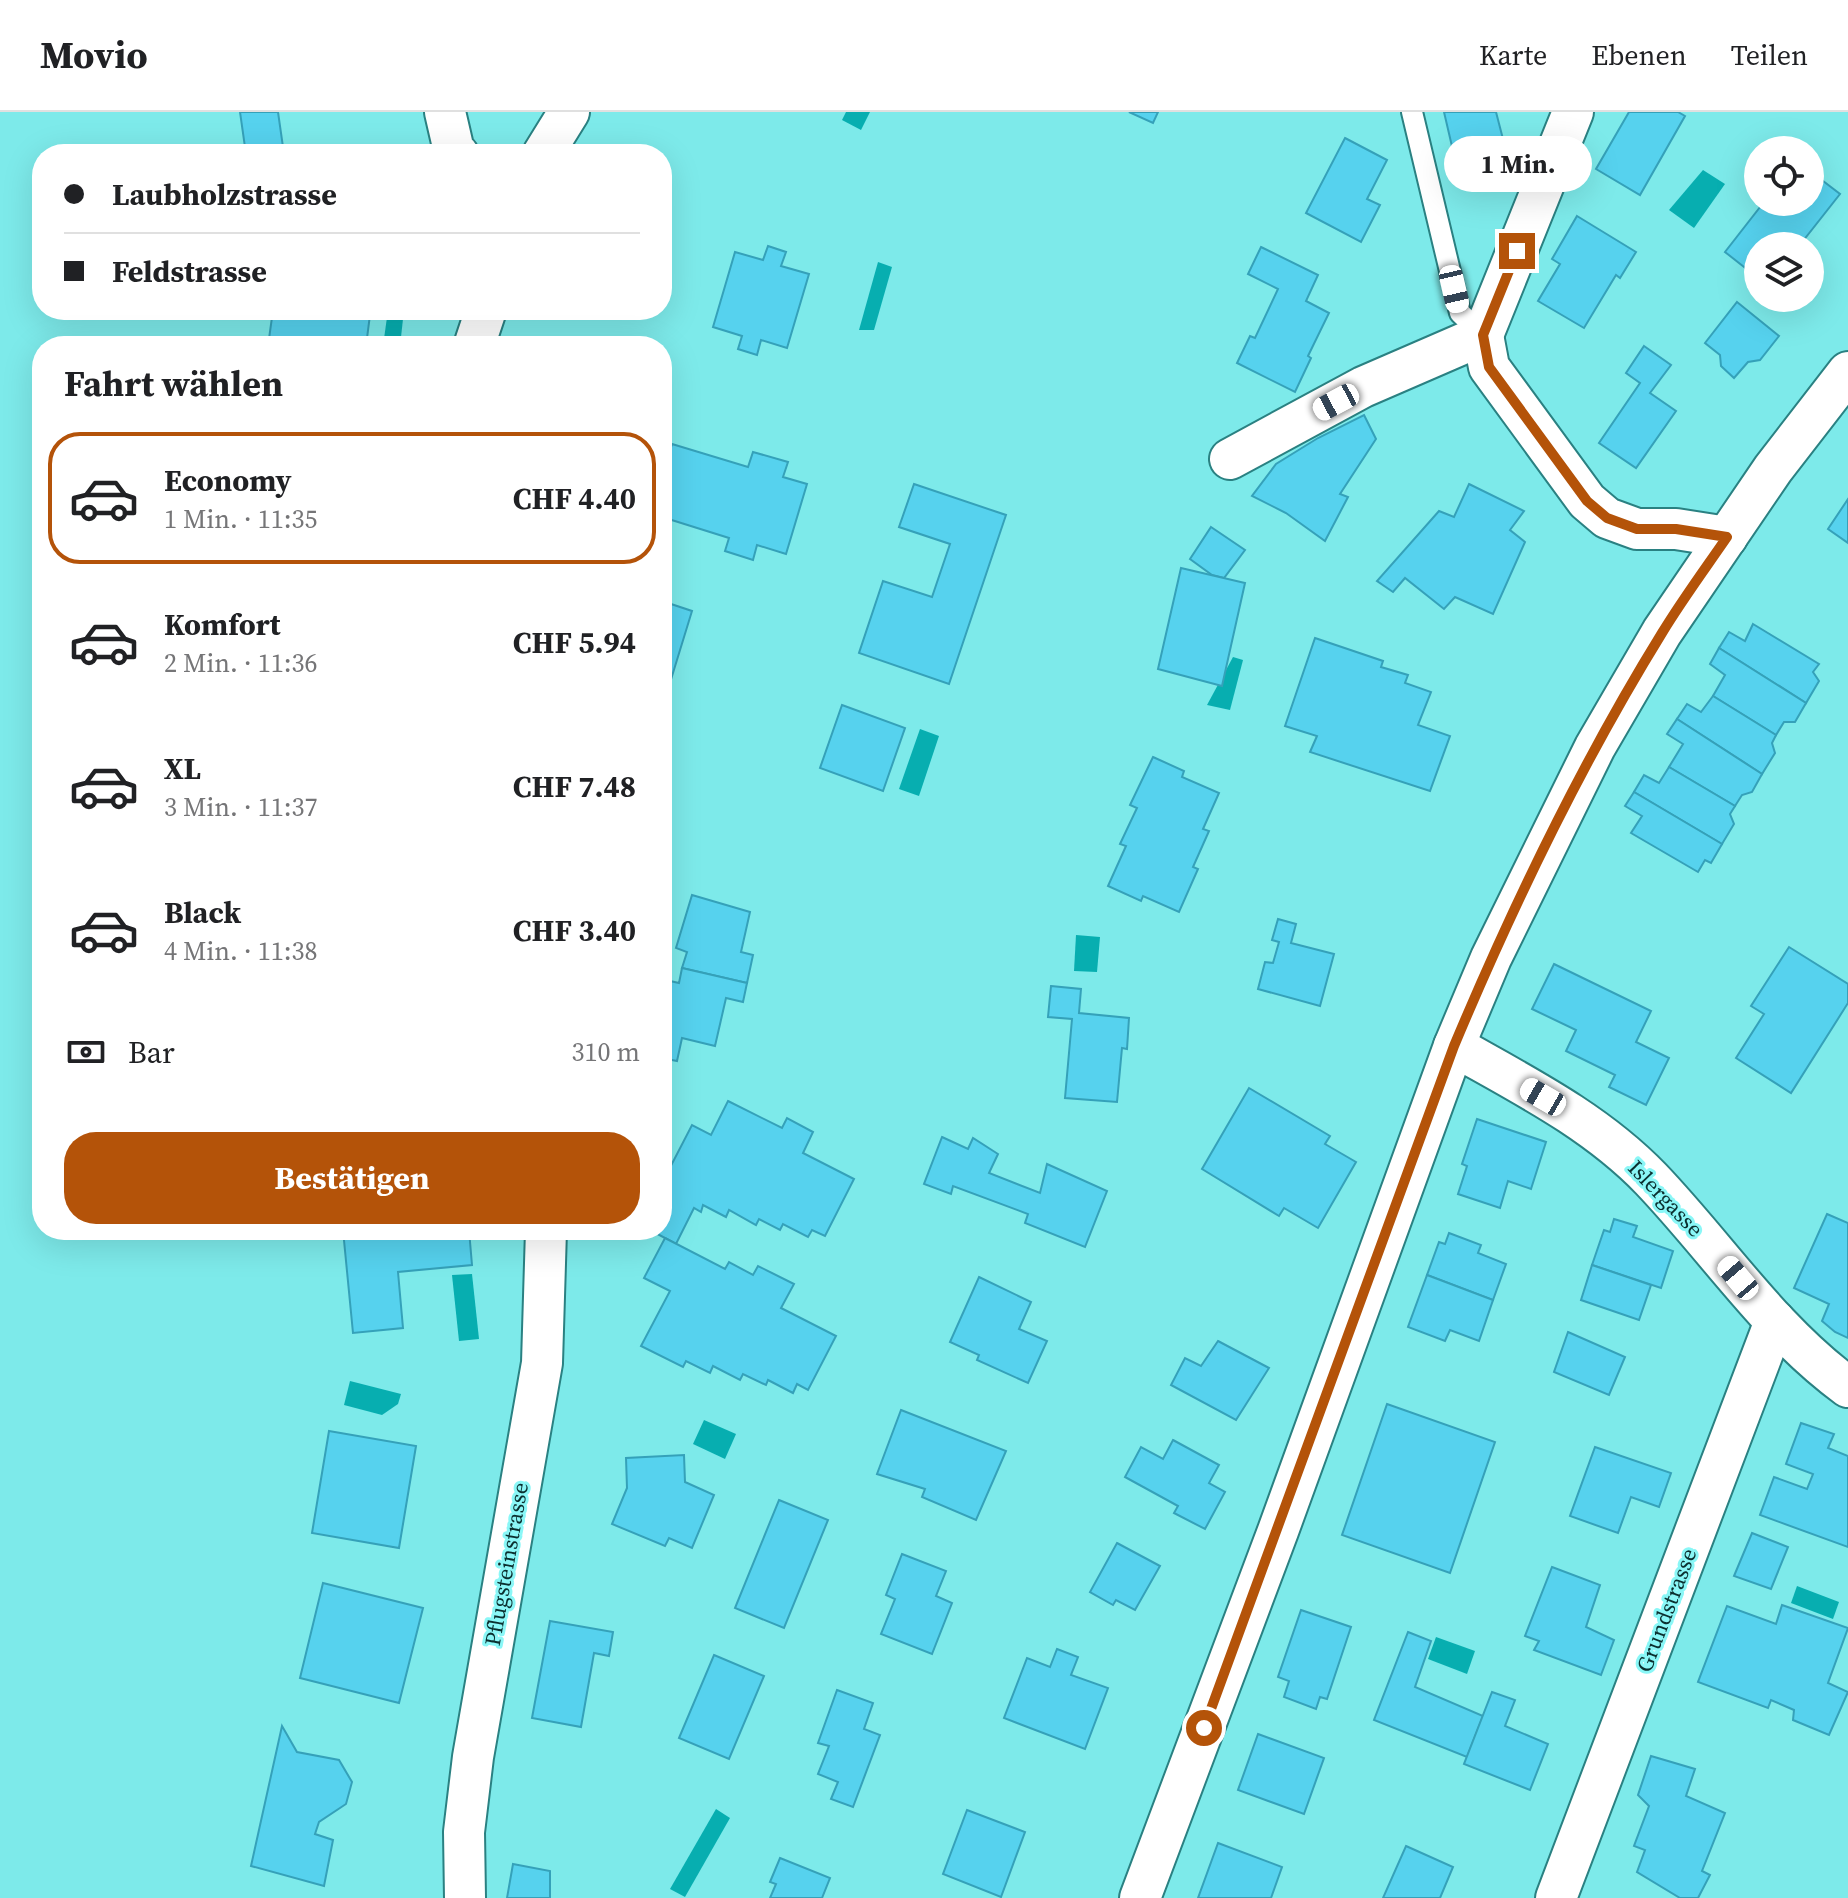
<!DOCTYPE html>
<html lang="de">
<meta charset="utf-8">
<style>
:root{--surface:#fff;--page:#f6f6f6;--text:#202124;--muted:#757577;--line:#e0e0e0;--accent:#b45309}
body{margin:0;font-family:"Source Serif 4",serif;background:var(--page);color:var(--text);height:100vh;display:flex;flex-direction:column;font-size:30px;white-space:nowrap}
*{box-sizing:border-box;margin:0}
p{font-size:26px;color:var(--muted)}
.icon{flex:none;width:44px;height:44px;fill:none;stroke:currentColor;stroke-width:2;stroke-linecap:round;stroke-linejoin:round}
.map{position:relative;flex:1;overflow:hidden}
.details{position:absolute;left:32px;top:224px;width:640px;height:904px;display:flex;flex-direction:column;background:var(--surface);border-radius:32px;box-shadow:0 8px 32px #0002}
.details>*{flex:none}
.banner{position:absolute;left:32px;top:32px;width:640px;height:176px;border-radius:32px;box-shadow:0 8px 32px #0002;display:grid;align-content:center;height:176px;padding:0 32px;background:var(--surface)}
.buttons{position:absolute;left:1744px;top:24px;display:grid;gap:16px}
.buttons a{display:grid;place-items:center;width:80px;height:80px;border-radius:50%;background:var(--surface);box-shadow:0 8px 32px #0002;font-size:40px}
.end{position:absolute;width:36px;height:36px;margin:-18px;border:10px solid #b45309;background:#fff;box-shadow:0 0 0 4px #fff}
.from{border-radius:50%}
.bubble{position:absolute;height:56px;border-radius:28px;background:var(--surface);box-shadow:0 8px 32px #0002;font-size:26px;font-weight:700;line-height:56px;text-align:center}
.car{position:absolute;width:24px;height:48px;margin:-24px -12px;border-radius:10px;box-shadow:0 0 6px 2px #0007;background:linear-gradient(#fff 24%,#345 0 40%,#fff 0 76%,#345 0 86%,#fff 0)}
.banner b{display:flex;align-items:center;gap:28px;height:76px;font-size:30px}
.banner b+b{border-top:2px solid var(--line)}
.banner i{width:20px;height:20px;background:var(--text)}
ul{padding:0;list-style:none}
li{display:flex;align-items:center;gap:24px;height:132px;margin:0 16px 12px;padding:0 16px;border:4px solid transparent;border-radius:32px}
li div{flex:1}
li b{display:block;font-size:30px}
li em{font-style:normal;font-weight:700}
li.current{border-color:var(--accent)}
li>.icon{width:72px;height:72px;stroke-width:1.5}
h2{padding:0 32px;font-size:36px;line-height:96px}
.pay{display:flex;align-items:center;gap:20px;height:88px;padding:0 32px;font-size:30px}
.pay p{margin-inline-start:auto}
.cta{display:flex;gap:16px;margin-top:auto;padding:16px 32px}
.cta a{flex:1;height:92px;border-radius:32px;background:var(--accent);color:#fff;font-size:32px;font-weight:700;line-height:92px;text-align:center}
header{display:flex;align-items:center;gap:48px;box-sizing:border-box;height:112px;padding:0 40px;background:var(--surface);border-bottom:2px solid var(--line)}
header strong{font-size:38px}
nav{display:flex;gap:44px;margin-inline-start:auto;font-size:28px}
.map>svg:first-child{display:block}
.water{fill:#07aeb0}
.building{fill:#56d2ee;stroke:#35a1b9;stroke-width:2}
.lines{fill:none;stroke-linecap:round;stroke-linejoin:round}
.lane-casing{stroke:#2a8182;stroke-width:24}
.street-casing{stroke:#2a8182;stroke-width:44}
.lane{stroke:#fff;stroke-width:20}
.street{stroke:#fff;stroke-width:40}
.route{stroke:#b45309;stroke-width:10}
.labels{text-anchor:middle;stroke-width:6;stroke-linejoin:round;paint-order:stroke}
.street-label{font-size:22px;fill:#0b2f2f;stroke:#8af7f7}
</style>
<header>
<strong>Movio</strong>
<nav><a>Karte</a><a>Ebenen</a><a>Teilen</a></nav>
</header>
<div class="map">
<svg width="1848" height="1786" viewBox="0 0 1848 1786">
<rect width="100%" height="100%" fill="#7deaea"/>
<g class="water">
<path d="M846,0H870L861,18L842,8Z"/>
<path d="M1703,58L1725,72L1694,116L1669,98Z"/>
<path d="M878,150L892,155L874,218H859Z"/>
<path d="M388,198H404L400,234H383Z"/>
<path d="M1233,545L1243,548L1230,598L1207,593Z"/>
<path d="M920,617L939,624L919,684L899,677Z"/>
<path d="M1076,823L1100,825L1097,860L1074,859Z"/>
<path d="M472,1162L479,1227L459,1229L452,1163Z"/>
<path d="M350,1269L401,1282L398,1292L382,1303L344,1293Z"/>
<path d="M704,1308L736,1322L725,1347L693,1332Z"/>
<path d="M1797,1474L1839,1490L1833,1507L1791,1491Z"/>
<path d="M1436,1525L1475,1539L1467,1562L1428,1547Z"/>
<path d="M716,1697L730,1706L685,1785L670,1777Z"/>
</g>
<g class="building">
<path d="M240,0H278L284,42H235L234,36L245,35Z"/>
<path d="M1129,0H1158L1153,11Z"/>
<path d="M1444,0H1496L1504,31L1454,43Z"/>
<path d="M1629,0H1678L1685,4L1640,83L1596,57Z"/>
<path d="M1345,26L1387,48L1367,87L1380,93L1361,130L1306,101Z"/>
<path d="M1810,59L1840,82L1799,134H1758V166L1725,140L1764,90H1810Z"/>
<path d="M1577,104L1636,140L1620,166L1616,163L1584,216L1538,189L1560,152L1552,147Z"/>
<path d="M768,134L786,140L781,154L809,162L787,236L761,228L757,243L738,237L742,224L713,215L735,140L763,148Z"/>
<path d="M1261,135L1318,163L1306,189L1329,201L1308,244L1311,246L1295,280L1237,251L1250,224L1255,226L1278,177L1248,162Z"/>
<path d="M1784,186H1803L1796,195Z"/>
<path d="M1737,190L1779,224L1760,248L1748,250L1734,266L1721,254L1720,243L1705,231Z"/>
<path d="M273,198H326L370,203L366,234H268Z"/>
<path d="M1644,234L1671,253L1650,281L1676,299L1636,356L1599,331L1640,271L1626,261Z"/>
<path d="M1364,303L1376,327L1340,382L1348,385L1325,429L1286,401L1252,384L1276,352L1318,326Z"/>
<path d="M672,332L748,355L753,340L788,350L783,365L807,372L786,442L757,433L753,448L725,439L729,426L662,405V366Z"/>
<path d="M914,372L1006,403L949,572L859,541L883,469L932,485L950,432L899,415Z"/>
<path d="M1469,372L1524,399L1510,418L1525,430L1493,502L1455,485L1444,497L1405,466L1393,480L1377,469L1439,399L1454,405Z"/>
<path d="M1848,387V431L1828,417Z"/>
<path d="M1211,415L1245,438L1224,466L1212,463L1190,447Z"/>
<path d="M1181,456L1245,471L1222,574L1158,557Z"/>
<path d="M662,489L692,499L665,587L662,586Z"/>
<path d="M1753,512L1819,552L1813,560L1819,569L1806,591L1719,536L1729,520L1745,529Z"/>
<path d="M1315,526L1383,549L1381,555L1408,563L1405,571L1431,580L1418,613L1450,624L1430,679L1310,640L1317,624L1285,614Z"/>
<path d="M1719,536L1806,591L1795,610H1784L1776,623L1713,584L1725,563L1710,552Z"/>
<path d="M1713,584L1776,623L1772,631L1775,641L1762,662L1677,607L1687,592L1701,600Z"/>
<path d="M842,593L905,616L883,679L820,656Z"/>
<path d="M1677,607L1762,662L1752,680L1742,683L1735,694L1669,655L1683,632L1667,622Z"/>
<path d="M1153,645L1184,659L1182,665L1219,681L1203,717L1209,719L1193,755L1198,757L1179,800L1143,784L1141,789L1108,774L1126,734L1120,732L1137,696L1130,693Z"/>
<path d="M1669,655L1735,694L1730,702L1734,712L1722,732L1634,680L1644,663L1659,671Z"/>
<path d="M1634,680L1722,732L1711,751L1705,748L1698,760L1631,721L1642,704L1625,694Z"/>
<path d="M692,783L750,800L741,840L753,843L747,871L682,856L687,840L676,836Z"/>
<path d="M1278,807L1296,812L1291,831L1334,842L1320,894L1258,877L1265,850L1273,851L1279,830L1272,828Z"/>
<path d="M1789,835L1848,872V891L1791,981L1736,946L1764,902L1751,894Z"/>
<path d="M1554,852L1651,899L1636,930L1669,946L1646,993L1609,975L1615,963L1566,939L1576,918L1532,897Z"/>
<path d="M682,856L747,871L743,890L726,886L715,934L682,926L677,949L662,946V904L670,869L679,871Z"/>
<path d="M1051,874L1081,877L1079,901L1129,906L1127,937L1122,936L1117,990L1065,986L1072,907L1048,905Z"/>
<path d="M1249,976L1330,1024L1325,1032L1356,1050L1318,1116L1284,1096L1279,1104L1202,1057Z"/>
<path d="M728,989L782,1016L787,1006L813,1020L803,1041L854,1067L825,1124L812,1118L808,1125L783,1112L780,1118L759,1107L756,1113L729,1098L726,1105L703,1093L701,1100L694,1096L676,1132L650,1118H662V1071L692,1013L711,1023Z"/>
<path d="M1477,1007L1546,1030L1531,1077L1508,1069L1500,1096L1458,1082L1467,1054L1462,1052Z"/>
<path d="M942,1025L968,1037L973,1026L998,1042L989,1061L1040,1081L1047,1052L1107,1079L1085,1135L1025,1111L1028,1102L953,1074L951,1082L924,1072Z"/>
<path d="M1827,1102L1848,1111V1226L1835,1220L1822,1209L1829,1192L1794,1176Z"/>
<path d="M1614,1107L1637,1114L1633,1125L1673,1139L1661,1176L1592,1153L1604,1118L1610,1120Z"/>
<path d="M343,1118H469L472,1153L398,1160L403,1216L353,1221Z"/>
<path d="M1449,1121L1481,1133L1478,1141L1506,1152L1493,1188L1427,1163L1439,1130L1445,1132Z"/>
<path d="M665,1126L725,1157L729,1150L753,1163L758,1154L794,1172L781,1196L836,1224L808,1278L797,1272L793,1281L768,1268L766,1273L743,1262L740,1268L713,1254L710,1261L686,1249L683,1255L641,1234L670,1179L644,1166Z"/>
<path d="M1592,1153L1651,1173L1639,1208L1581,1188Z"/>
<path d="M1427,1163L1493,1188L1479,1229L1450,1218L1445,1229L1408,1215Z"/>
<path d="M979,1165L1031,1190L1019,1217L1047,1229L1028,1271L977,1248L979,1243L950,1230Z"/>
<path d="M1568,1220L1625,1245L1609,1283L1554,1260Z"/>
<path d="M1218,1229L1269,1256L1236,1308L1171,1273L1185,1246L1201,1254Z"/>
<path d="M1387,1292L1495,1330L1450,1461L1342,1423Z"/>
<path d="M901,1298L1006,1339L976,1408L922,1385L925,1377L877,1362Z"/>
<path d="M1801,1311L1834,1322L1828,1336L1848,1344V1435L1760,1403L1774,1365L1807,1377L1813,1362L1786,1352Z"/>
<path d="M329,1319L416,1334L399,1436L312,1421Z"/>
<path d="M1173,1328L1219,1353L1209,1371L1225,1380L1205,1417L1174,1401L1178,1394L1125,1365L1141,1335L1163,1347Z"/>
<path d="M1595,1335L1671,1361L1659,1395L1631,1385L1618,1421L1570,1404Z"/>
<path d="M684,1343L685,1370L714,1383L692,1436L669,1426L665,1434L612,1412L627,1376L626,1346Z"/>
<path d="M779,1388L828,1408L784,1516L735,1496Z"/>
<path d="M1752,1421L1788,1435L1771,1477L1734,1464Z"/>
<path d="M1117,1431L1160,1454L1135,1498L1116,1488L1113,1493L1090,1480Z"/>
<path d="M902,1442L946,1459L936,1484L952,1491L932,1542L881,1522L895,1487L886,1483Z"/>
<path d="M1552,1455L1600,1473L1586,1515L1614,1528L1601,1563L1534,1538L1539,1529L1525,1524Z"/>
<path d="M323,1471L423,1496L399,1591L300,1566Z"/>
<path d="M1782,1493L1848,1516L1828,1571L1848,1580L1829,1623L1793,1608L1794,1598L1771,1588L1768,1596L1698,1570L1727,1494L1776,1512Z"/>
<path d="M1301,1498L1351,1515L1327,1587L1320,1585L1316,1597L1284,1585L1289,1569L1278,1565Z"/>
<path d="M550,1509L613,1520L609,1544L594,1541L581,1615L532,1606Z"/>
<path d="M1408,1520L1431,1529L1415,1575L1483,1604L1467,1645L1374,1608Z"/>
<path d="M1057,1537L1078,1545L1071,1563L1108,1576L1085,1637L1004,1606L1027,1546L1050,1555Z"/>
<path d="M714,1543L764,1564L729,1647L679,1626Z"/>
<path d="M837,1578L873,1591L864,1617L880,1623L853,1695L831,1687L838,1670L818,1662L829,1634L818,1631Z"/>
<path d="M1492,1580L1515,1588L1505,1614L1548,1632L1530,1678L1464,1652Z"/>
<path d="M282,1614L297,1640L339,1648L352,1670L346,1692L319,1710L315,1722L333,1728L324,1774L251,1754Z"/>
<path d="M1258,1622L1324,1646L1304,1702L1238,1678Z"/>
<path d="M1651,1644L1695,1657L1686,1684L1725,1701L1702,1759L1710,1763L1698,1786H1680L1637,1760L1645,1738L1634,1734L1649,1694L1638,1683Z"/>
<path d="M967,1698L1025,1720L1001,1785L943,1762Z"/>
<path d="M1218,1731L1282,1755L1271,1786H1198Z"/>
<path d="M1406,1734L1453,1755L1440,1786H1383Z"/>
<path d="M780,1746L830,1766L822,1786H770L776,1772L770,1770Z"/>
<path d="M513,1752L550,1759V1786H507Z"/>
</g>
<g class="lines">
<g class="lane-casing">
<path id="lane" d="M1412,0L1460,201L1483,223"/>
</g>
<g class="street-casing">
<g id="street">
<path d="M445,0L454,39L458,42"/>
<path d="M543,42L569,0"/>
<path d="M1483,223L1489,255L1587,389L1607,406L1637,417H1676L1727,425"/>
<path d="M1483,223L1573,0"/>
<path d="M474,234L486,198"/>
<path d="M1230,347L1363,275L1483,223"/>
<path d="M1454,934C1523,973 1595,1009 1651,1067C1717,1136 1770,1218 1848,1275"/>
<path d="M465,1786L464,1720L473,1645L542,1251L546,1118"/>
<path d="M1140,1786L1278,1419L1454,934L1491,846L1595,635L1662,520L1773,357L1848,260"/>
<path d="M1556,1786L1775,1209"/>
</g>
</g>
<use href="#lane" class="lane"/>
<use href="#street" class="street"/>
</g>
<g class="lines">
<path class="route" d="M1204,1616L1454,934C1514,791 1581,652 1662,521C1682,488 1705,457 1727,425L1676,417H1637L1607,406L1587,389L1489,255L1483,223L1517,139"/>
</g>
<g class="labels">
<g class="street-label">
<text transform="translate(1666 1086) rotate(46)" y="8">Islergasse</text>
<text transform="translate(506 1452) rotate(-80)" y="8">Pflugsteinstrasse</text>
<text transform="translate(1666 1498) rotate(-69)" y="8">Grundstrasse</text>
</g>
</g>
</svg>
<div class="buttons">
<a><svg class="icon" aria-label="locate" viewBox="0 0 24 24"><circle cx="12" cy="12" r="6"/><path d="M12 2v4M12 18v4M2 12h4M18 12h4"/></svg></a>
<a><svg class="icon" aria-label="layers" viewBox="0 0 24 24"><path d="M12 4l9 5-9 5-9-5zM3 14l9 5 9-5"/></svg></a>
</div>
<i class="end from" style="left:1204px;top:1616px"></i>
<i class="end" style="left:1517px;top:139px"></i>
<div class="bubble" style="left:1444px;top:24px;width:148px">1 Min.</div>
<i class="car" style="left:1454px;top:177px;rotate:167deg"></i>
<i class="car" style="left:1336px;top:290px;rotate:242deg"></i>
<i class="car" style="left:1543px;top:985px;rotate:300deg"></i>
<i class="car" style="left:1738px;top:1166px;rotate:320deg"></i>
<div class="banner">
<b><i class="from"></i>Laubholzstrasse</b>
<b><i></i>Feldstrasse</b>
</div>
<section class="details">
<h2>Fahrt wählen</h2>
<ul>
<li class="current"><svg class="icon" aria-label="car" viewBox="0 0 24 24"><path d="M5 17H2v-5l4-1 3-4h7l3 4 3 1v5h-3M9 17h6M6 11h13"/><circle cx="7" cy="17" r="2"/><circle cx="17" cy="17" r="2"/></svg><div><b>Economy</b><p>1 Min. · 11:35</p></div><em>CHF 4.40</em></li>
<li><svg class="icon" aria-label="car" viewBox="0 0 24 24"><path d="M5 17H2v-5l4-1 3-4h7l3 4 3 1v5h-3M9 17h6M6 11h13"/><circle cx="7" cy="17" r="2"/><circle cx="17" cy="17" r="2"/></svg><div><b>Komfort</b><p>2 Min. · 11:36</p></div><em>CHF 5.94</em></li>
<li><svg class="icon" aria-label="car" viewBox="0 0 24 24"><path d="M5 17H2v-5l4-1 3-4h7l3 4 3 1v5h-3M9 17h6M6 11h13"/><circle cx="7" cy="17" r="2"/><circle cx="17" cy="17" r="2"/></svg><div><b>XL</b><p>3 Min. · 11:37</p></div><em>CHF 7.48</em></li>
<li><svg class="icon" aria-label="car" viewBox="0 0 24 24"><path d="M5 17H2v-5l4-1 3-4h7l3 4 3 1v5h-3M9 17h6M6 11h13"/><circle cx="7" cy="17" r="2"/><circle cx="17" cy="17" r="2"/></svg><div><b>Black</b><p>4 Min. · 11:38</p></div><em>CHF 3.40</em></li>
</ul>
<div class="pay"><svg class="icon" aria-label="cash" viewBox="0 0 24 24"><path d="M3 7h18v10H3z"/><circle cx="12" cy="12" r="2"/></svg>Bar<p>310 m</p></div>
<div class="cta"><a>Bestätigen</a></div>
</section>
</div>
